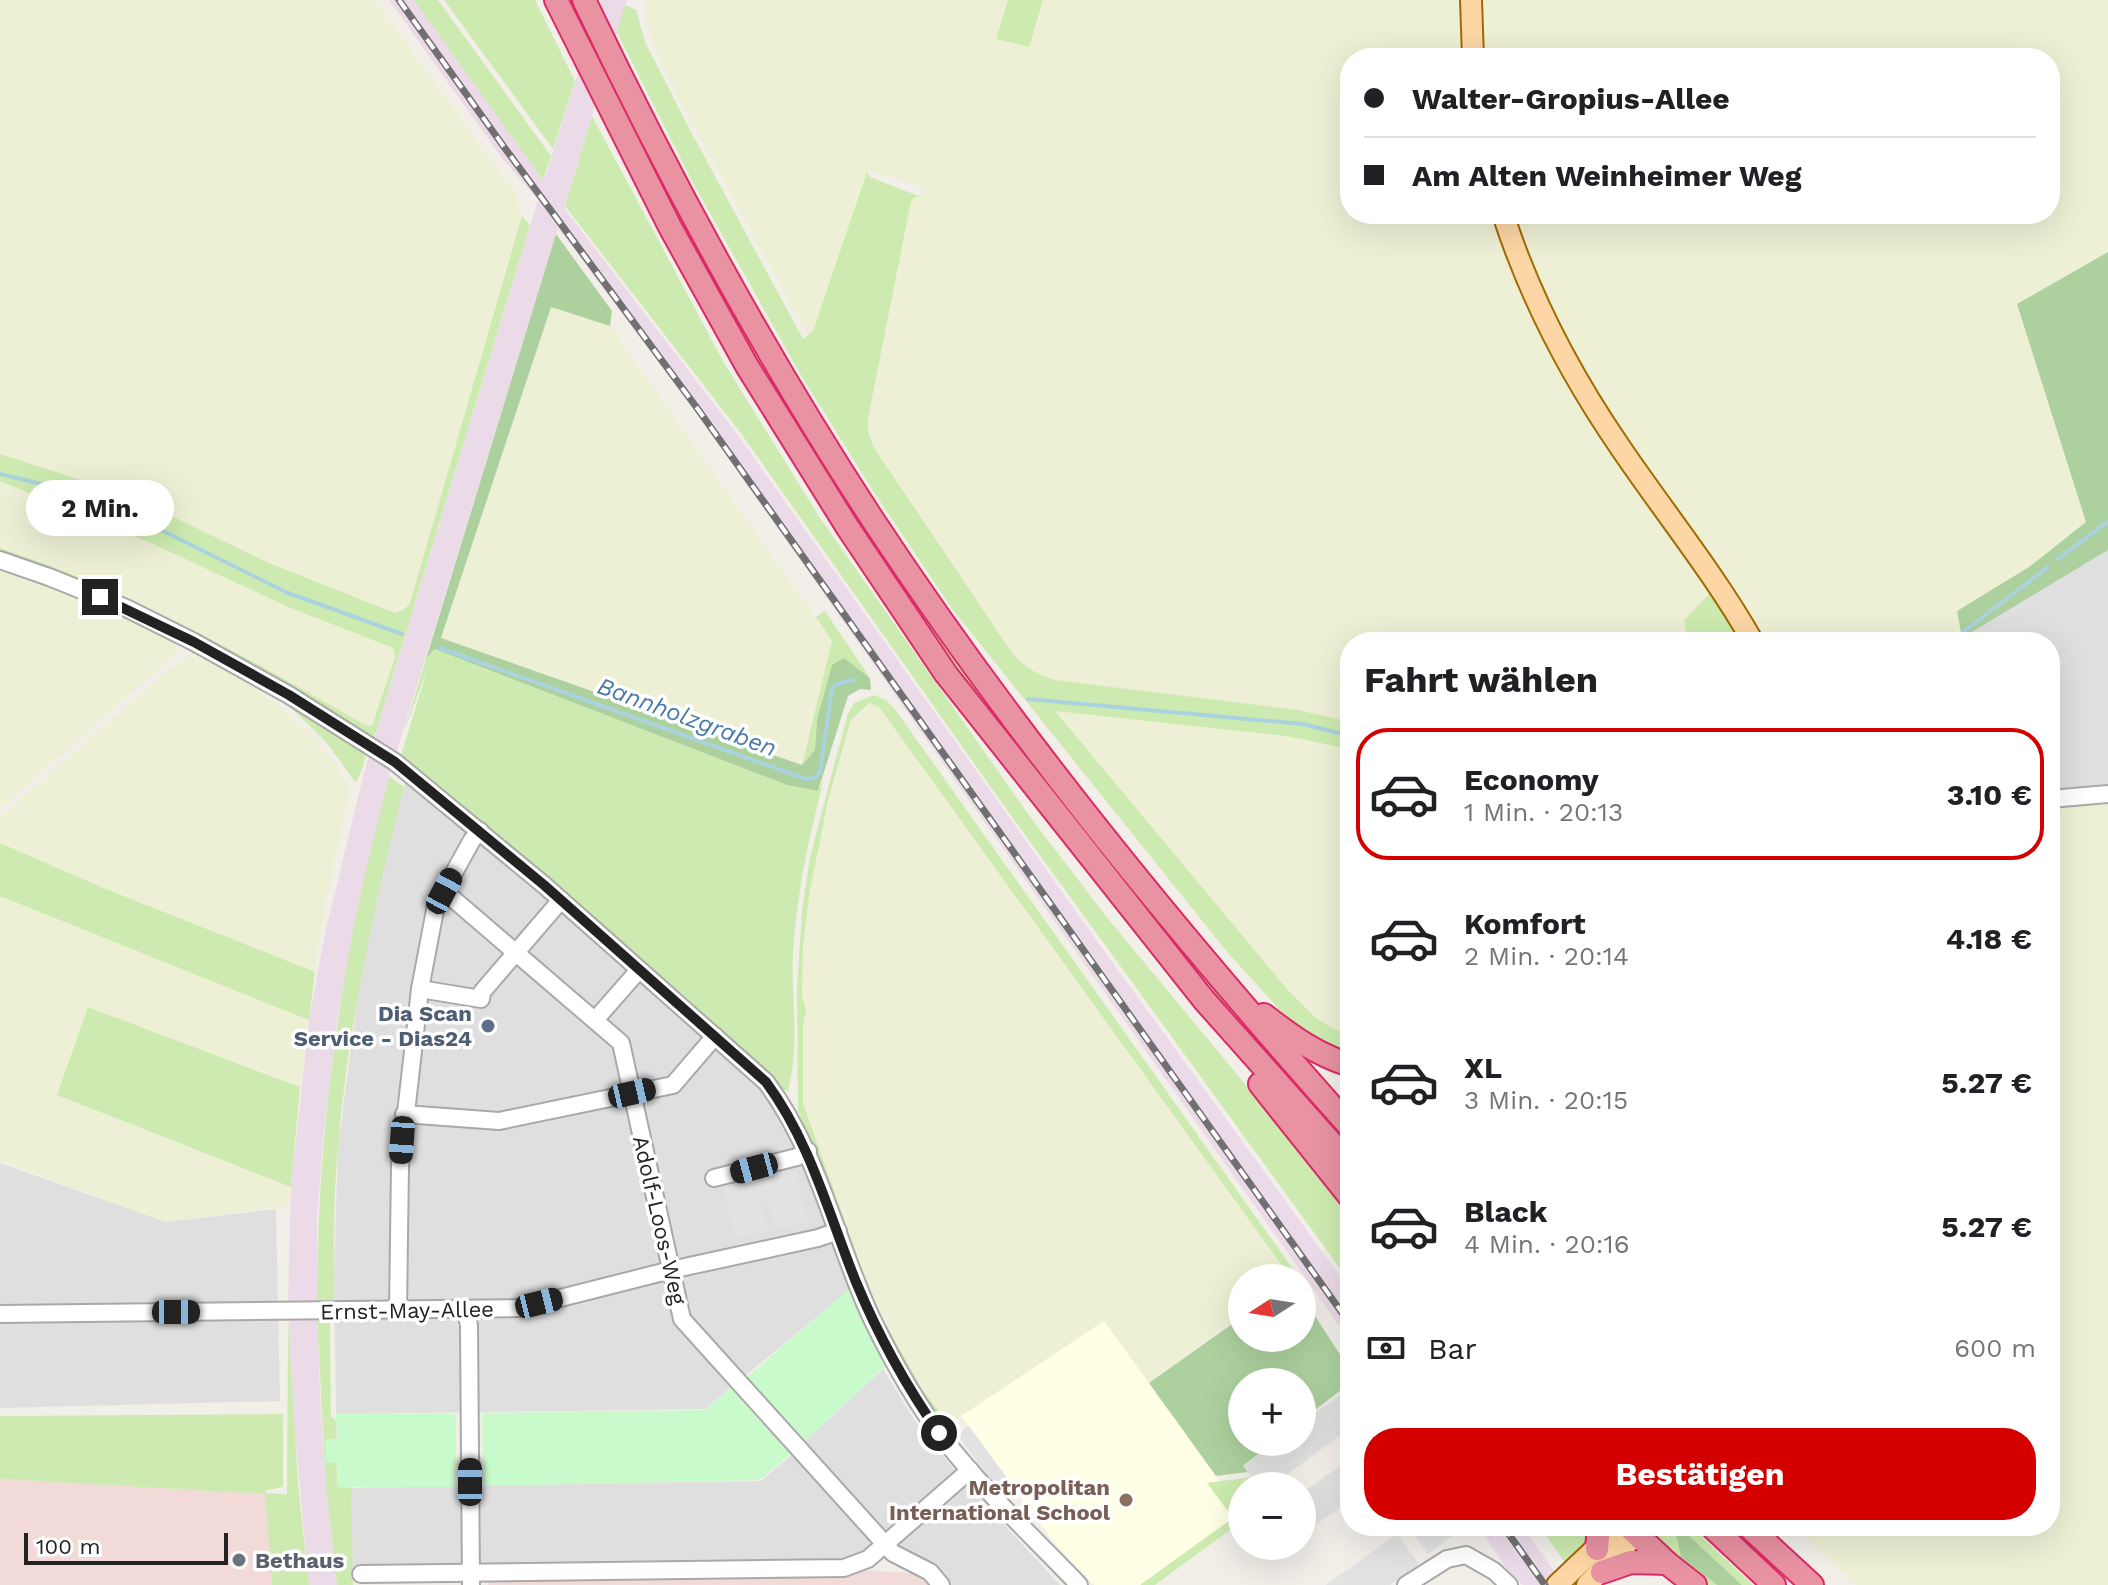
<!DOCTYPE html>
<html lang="de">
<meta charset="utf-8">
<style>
:root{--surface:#fff;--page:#f2f2f2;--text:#202124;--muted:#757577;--line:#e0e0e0;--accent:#d40000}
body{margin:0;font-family:"Work Sans",sans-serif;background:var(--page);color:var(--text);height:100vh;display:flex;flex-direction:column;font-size:30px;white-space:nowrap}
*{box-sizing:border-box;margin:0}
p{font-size:26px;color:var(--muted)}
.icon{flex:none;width:44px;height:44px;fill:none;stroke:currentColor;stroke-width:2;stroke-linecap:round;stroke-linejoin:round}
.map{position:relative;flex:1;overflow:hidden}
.drawer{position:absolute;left:1340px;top:632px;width:720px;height:904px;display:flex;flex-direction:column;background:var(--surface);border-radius:32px;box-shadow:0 8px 32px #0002}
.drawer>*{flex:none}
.top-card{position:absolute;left:1340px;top:48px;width:720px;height:176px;border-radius:32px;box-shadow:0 8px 32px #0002;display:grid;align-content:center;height:176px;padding:0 24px;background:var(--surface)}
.needle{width:52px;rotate:258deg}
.controls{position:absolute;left:1228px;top:1264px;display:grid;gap:16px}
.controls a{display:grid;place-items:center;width:88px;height:88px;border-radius:50%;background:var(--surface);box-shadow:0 8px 32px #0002;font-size:40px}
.scale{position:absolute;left:24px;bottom:20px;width:204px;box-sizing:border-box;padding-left:8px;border:4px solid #222;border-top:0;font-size:22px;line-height:28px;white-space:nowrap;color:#222;-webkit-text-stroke:6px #fff;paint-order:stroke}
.end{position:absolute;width:36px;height:36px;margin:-18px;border:10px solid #222;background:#fff;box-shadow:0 0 0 4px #fff}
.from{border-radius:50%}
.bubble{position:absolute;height:56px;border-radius:28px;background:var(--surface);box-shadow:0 8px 32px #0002;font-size:26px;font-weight:700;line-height:56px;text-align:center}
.car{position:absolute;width:24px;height:48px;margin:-24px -12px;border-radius:10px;box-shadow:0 0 6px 2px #0007;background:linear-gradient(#222 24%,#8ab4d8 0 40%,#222 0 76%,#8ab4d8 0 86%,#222 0)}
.top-card b{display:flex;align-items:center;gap:28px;height:76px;font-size:30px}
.top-card b+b{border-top:2px solid var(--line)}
.top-card i{width:20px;height:20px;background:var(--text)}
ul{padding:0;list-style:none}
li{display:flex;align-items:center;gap:24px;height:132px;margin:0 16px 12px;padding:0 8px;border:4px solid transparent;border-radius:32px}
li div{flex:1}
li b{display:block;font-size:30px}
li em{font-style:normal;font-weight:700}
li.selected{border-color:var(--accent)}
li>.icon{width:72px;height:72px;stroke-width:1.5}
h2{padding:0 24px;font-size:36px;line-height:96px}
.pay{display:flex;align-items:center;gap:20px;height:88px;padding:0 24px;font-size:30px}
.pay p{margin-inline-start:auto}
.button{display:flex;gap:16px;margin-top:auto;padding:16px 24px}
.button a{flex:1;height:92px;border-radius:32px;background:var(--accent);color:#fff;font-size:32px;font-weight:700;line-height:92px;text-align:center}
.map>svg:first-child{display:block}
.residential{fill:#e0dfdf}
.commercial{fill:#f2dad9}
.industrial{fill:#ebdbe8}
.education{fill:#ffffe5}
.farmland{fill:#eef0d5;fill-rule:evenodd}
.grass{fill:#cdebb0}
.forest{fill:#add19e}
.park{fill:#c8facc}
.parking{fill:#e2e2e2}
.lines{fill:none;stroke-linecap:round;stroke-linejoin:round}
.stream{stroke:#aad3df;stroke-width:4}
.minor-casing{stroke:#a9a9a9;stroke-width:20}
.major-casing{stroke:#a06b00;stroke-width:24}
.highway-casing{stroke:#dc2a67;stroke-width:26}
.minor{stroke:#fff;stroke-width:16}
.major{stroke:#fcd6a4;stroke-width:20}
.highway{stroke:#e892a2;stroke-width:22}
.rail-casing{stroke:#707070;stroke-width:7}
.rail{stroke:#fff;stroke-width:4;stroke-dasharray:12;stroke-linecap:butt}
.route{stroke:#222;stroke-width:10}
.service-dot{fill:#5c6f8a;stroke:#fff;stroke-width:3}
.education-dot{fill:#8d6e63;stroke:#fff;stroke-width:3}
.worship-dot{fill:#6b7280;stroke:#fff;stroke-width:3}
.labels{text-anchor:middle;stroke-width:7;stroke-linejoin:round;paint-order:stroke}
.service-label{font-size:22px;font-weight:bold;fill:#4e5e75;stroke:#fff;text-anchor:end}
.street-label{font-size:22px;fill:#222;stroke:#fff}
.education-label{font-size:22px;font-weight:bold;fill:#785e54;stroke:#fff;text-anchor:end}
.worship-label{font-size:22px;font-weight:bold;fill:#5b616d;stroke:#fff;text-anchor:start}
.water-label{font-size:24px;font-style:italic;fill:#4a7aab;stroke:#fff}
</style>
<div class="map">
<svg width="2108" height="1585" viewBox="0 0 2108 1585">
<rect width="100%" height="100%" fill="#f2efe9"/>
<g class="residential">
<path d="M2108,550V803L2050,808V642H1954Z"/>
<path d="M406,779L768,1079L799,1114L860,1281L705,1409L336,1414L334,1275L338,1148L360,979L374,904Z"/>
<path d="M0,1163L166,1222L276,1209L280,1401L0,1408Z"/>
<path d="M883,1369L915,1421L960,1477L1060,1585H944L896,1551L802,1444Z"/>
<path d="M796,1451L885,1550L862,1570L352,1571L351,1488L761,1481Z"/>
</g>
<g class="commercial">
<path d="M0,1479L265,1494L278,1585H0Z"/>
<path d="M642,1570H862L927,1574L937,1585H488V1576Z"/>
</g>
<g class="industrial">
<path d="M389,0H416L544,180L601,0H627L564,208L737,434L1102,948L1350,1290V1341L695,411L558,228L389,776L354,929L337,1021L324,1131L317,1218V1319L320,1395L326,1487L337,1585H309L291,1392L288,1300L291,1187L309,1020L325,933L366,765L538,200L501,157Z"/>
<path d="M1478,1526H1522L1564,1585H1523L1507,1569Z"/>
</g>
<path class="education" d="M1104,1320L1216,1476L1237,1519L1147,1585H1094L1053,1541L961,1416Z"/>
<g class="farmland">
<path d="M0,0H375L518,197L522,216L410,603L405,609L395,613L269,563L128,495L0,454Z"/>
<path d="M646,0H1008L997,39L1029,46L1043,0H2108V252L2017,305L2086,522L2029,567L1957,611L1962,638L1954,642H1764L1734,592L1712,591L1684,620L1688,642H1350V722L1298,710L1055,680L1036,674L1012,653L873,446L868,432V419L911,201L915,197L921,196L925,188L872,171L867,173L813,332L809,334L806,332L679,99L651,39L646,24ZM1350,58H2050V214H1350Z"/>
<path d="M551,306L610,326L832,641L802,765L441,639Z"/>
<path d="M0,481L153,544L286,606L393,648L395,657L374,724L365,725L47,564L0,548Z"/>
<path d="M0,570L43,584L111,612L176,644L177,652L0,809Z"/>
<path d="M195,653L258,689L282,708L319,743L348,782L349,794L321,929L315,972L106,889L0,843V817L167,671Z"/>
<path d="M869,703L879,707L1291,1278H1242V1314L1149,1383L1104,1321L949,1424L905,1360L866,1281L803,1103V1027L806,1018L802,996L803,946L817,846L851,720L861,714Z"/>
<path d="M1054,710L1286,736L1350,749V1037L1332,1029L1317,1019L1287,989Z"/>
<path d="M2108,803V1585H1855L1794,1526H2050V808Z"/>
<path d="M0,896L309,1020L300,1087L240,1063L57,1095L291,1187L289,1203L286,1206L166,1222L0,1161Z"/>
</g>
<g class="grass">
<path d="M414,0H438L551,156L543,180Z"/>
<path d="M444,0H535L575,81L553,149Z"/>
<path d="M1008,0H1043L1029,47L996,39Z"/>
<path d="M625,5L636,10L645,42L690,130L803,339L813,331L867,172L870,177L921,197H915L911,201L868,419V432L873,446L1012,653C1025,667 1036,674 1055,680L1298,710L1350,722V749L1286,736L1055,711L1287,989L1317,1019L1347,1036L1336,1051L1292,1023L1228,953L953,610L875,494L799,372L693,183L617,32Z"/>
<path d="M607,68L764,362L1241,1017L1350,1140V1149C1162,937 981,720 828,480C746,350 675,213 604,77Z"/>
<path d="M592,116L724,363L820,518L1031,818L1105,915L1350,1211V1282L1007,810L740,432L565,206Z"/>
<path d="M522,216L530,225L373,741L309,700L0,553V548C130,591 247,657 365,725L372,726L395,657L393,648L286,606L153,544L0,481V454L128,495L269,563L395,613L405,609L410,603Z"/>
<path d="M1712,591L1741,642H1688L1684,620Z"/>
<path d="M825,611L870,678L844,658L817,720L815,750L802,765L832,641L816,617Z"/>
<path d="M194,649L366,750L364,764L356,783L326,742L289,706L200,654H191Z"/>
<path d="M433,649L787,785L818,791L823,782C809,839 796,895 793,954C791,999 800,1047 788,1091L783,1090L685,996L404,761L402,752L428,667L403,734L426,659Z"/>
<path d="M874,695L886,700L894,708L1295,1272L1291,1278L879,707L869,703L851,720L828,801L810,890L803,946L802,996L806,1009L803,1027V1103L866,1281L884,1321L921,1387L949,1424L946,1427L918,1390L881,1323L798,1111L797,989L802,910L810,857L847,716L854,703Z"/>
<path d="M389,776L404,787C374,906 348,1025 338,1147C333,1198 334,1249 334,1300H317C317,1176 330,1053 353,931C363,879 377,828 389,776Z"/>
<path d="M0,843L106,889L315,972L309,1020L0,896Z"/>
<path d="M88,1007L300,1087L291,1187L57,1095Z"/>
<path d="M330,1318L331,1416L336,1421L337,1487L351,1488L353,1585H337L326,1487L317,1319Z"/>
<path d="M288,1321L298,1484L309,1585H272L265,1494L0,1479V1416L283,1414V1487L267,1490L265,1493L287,1494Z"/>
<path d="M1252,1477L1258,1486H1242V1521L1155,1585H1140L1233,1518L1207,1483Z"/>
<path d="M1539,1526H1590L1582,1549L1565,1562Z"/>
<path d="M1663,1526H1690L1753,1585H1742L1688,1535L1681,1557L1717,1585H1707L1657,1544L1654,1536Z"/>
</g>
<g class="forest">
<path d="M556,234L612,311L610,326L551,307L441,638L802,765L815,750L817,720L832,665L844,658L870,678L871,690L860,689L848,696L818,791L787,785L434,649L426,659Z"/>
<path d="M2108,252V550L1962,638L1957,611L2029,567L2086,522L2017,304Z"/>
<path d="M1302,1296L1350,1370V1383L1302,1420V1382H1242V1442H1274L1244,1465L1248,1472L1216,1476L1149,1383L1242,1317V1338H1302Z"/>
<path d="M1676,1534L1688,1535L1742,1585H1717L1681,1557Z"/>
</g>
<g class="park">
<path d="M848,1290L885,1366L803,1443L745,1379Z"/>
<path d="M731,1388L790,1454L760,1480L484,1486L482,1413L705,1410Z"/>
<path d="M336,1414H456V1487H337V1464L326,1462L325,1439H337Z"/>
</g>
<g class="parking">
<path d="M794,1162L807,1222L774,1229L767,1199L761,1200L767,1231L735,1238L724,1189L734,1187L732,1176L753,1171L756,1183L764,1181L762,1169Z"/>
<path d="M1340,1395L1350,1410V1428L1271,1486H1258L1243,1466L1276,1442H1302V1423Z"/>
<path d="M969,1426L1007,1478L995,1486L957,1434Z"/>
<path d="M1350,1459V1500L1302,1535V1493Z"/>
<path d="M1408,1526H1447L1454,1535L1428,1554Z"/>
<path d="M1397,1534L1419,1564L1390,1585H1326Z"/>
</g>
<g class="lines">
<g class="stream">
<path d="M0,474L66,490L141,520L288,593L402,634"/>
<path d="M2058,559L2108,521"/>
<path d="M1962,633L2048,567"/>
<path d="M440,648L806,779L815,778L820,772L832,689L837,684L853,680"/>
<path d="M1028,699L1303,724L1350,736"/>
</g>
<g class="minor-casing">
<g id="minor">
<path d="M0,560L49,577L126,608L194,642L289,695L395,762L544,885L766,1082C819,1153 835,1240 872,1319C892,1360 915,1402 943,1438C984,1491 1033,1537 1079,1585"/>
<path d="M2050,799L2108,794"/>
<path d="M444,891L621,1043L682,1319L893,1553L930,1572L941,1585"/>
<path d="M420,989L481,999L482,992L561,900"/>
<path d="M595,1020L639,970"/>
<path d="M404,1114L499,1121L673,1085L715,1036"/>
<path d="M714,1178L797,1157L808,1151"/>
<path d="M466,1309L469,1326L471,1585"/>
<path d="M398,1311L400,1166L420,989L436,905L472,840L480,831"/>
<path d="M0,1314L521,1308L671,1270L818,1238L838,1231"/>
<path d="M361,1574L844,1568L868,1559L970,1470"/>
<path d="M1406,1585L1447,1559L1466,1555L1494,1571L1509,1585"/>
</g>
</g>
<g class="major-casing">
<g id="major">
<path d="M1471,0L1473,58"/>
<path d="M1503,214C1530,298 1570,374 1620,447C1664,512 1714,573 1753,642"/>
<path d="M1557,1585L1619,1526"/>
<path d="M1587,1585L1644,1526"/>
</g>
</g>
<g class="highway-casing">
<g id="highway">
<path d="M556,0L670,227L747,366L848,528L946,674L1204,1000L1350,1164"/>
<path d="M584,0C669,178 763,352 871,517C1013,733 1178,934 1350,1127"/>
<path d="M1264,1015C1291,1036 1317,1055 1350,1065"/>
<path d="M1260,1084L1350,1197"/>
<path d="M1628,1526L1667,1563L1695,1585"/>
<path d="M1711,1526L1774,1585"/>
<path d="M1748,1526L1812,1585"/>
<path d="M1597,1549L1599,1526"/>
<path d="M1602,1572L1631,1562L1667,1563"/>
</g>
</g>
<use href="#minor" class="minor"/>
<use href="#major" class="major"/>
<use href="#highway" class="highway"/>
<g class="rail-casing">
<g id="rail">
<path d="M399,0L504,147L697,408L1350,1324"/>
<path d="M1503,1526L1545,1585"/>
</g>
</g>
<use href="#rail" class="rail"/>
</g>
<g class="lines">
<path class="route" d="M100,597L194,642L289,695L395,762L544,885L766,1082C811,1143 828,1213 856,1282C878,1335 906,1386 939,1433"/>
</g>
<circle class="service-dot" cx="488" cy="1026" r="8"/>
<circle class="education-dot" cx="1126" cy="1500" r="8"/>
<circle class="worship-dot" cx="239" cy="1560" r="8"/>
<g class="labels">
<g class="service-label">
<text x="472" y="1021">Dia Scan<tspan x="472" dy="25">Service - Dias24</tspan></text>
</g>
<g class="street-label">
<text transform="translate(660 1220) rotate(77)" y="8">Adolf-Loos-Weg</text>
<text transform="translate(407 1310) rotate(-1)" y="8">Ernst-May-Allee</text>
</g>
<g class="education-label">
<text x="1110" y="1495">Metropolitan<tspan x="1110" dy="25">International School</tspan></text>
</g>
<g class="worship-label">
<text x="255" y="1568">Bethaus</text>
</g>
<g class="water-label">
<text transform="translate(687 717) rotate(20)" y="8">Bannholzgraben</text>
</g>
</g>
</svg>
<div class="controls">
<a><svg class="needle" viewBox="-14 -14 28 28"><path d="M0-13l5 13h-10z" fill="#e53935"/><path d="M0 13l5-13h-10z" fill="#757577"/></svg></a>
<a>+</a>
<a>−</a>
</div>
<div class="scale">100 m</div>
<i class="end from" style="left:939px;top:1433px"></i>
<i class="end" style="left:100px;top:597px"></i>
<div class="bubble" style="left:26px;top:480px;width:148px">2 Min.</div>
<i class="car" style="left:444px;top:891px;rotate:28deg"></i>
<i class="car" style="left:632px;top:1093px;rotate:77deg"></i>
<i class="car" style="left:402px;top:1140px;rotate:184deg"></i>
<i class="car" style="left:754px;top:1168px;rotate:255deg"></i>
<i class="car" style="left:539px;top:1303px;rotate:76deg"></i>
<i class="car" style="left:176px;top:1312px;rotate:90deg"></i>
<i class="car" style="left:470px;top:1482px;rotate:0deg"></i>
<div class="top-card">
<b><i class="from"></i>Walter-Gropius-Allee</b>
<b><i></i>Am Alten Weinheimer Weg</b>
</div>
<section class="drawer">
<h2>Fahrt wählen</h2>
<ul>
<li class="selected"><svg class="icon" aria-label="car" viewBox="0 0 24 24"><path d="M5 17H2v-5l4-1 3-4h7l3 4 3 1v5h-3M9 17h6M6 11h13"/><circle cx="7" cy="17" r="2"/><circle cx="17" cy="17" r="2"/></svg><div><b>Economy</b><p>1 Min. · 20:13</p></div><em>3.10 €</em></li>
<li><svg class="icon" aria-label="car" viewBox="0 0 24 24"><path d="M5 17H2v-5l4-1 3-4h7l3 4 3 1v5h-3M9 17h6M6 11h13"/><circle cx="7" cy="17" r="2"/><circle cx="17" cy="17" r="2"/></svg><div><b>Komfort</b><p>2 Min. · 20:14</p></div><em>4.18 €</em></li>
<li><svg class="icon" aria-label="car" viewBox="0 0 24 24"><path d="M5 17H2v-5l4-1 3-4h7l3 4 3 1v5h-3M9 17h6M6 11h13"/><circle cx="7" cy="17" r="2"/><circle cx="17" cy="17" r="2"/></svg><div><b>XL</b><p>3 Min. · 20:15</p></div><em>5.27 €</em></li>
<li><svg class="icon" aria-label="car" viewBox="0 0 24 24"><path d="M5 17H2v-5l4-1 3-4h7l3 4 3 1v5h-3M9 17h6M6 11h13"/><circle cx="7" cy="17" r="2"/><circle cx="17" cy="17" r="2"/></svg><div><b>Black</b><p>4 Min. · 20:16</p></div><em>5.27 €</em></li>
</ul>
<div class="pay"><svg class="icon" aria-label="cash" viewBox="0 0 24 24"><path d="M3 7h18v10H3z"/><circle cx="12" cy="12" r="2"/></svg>Bar<p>600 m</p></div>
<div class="button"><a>Bestätigen</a></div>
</section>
</div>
